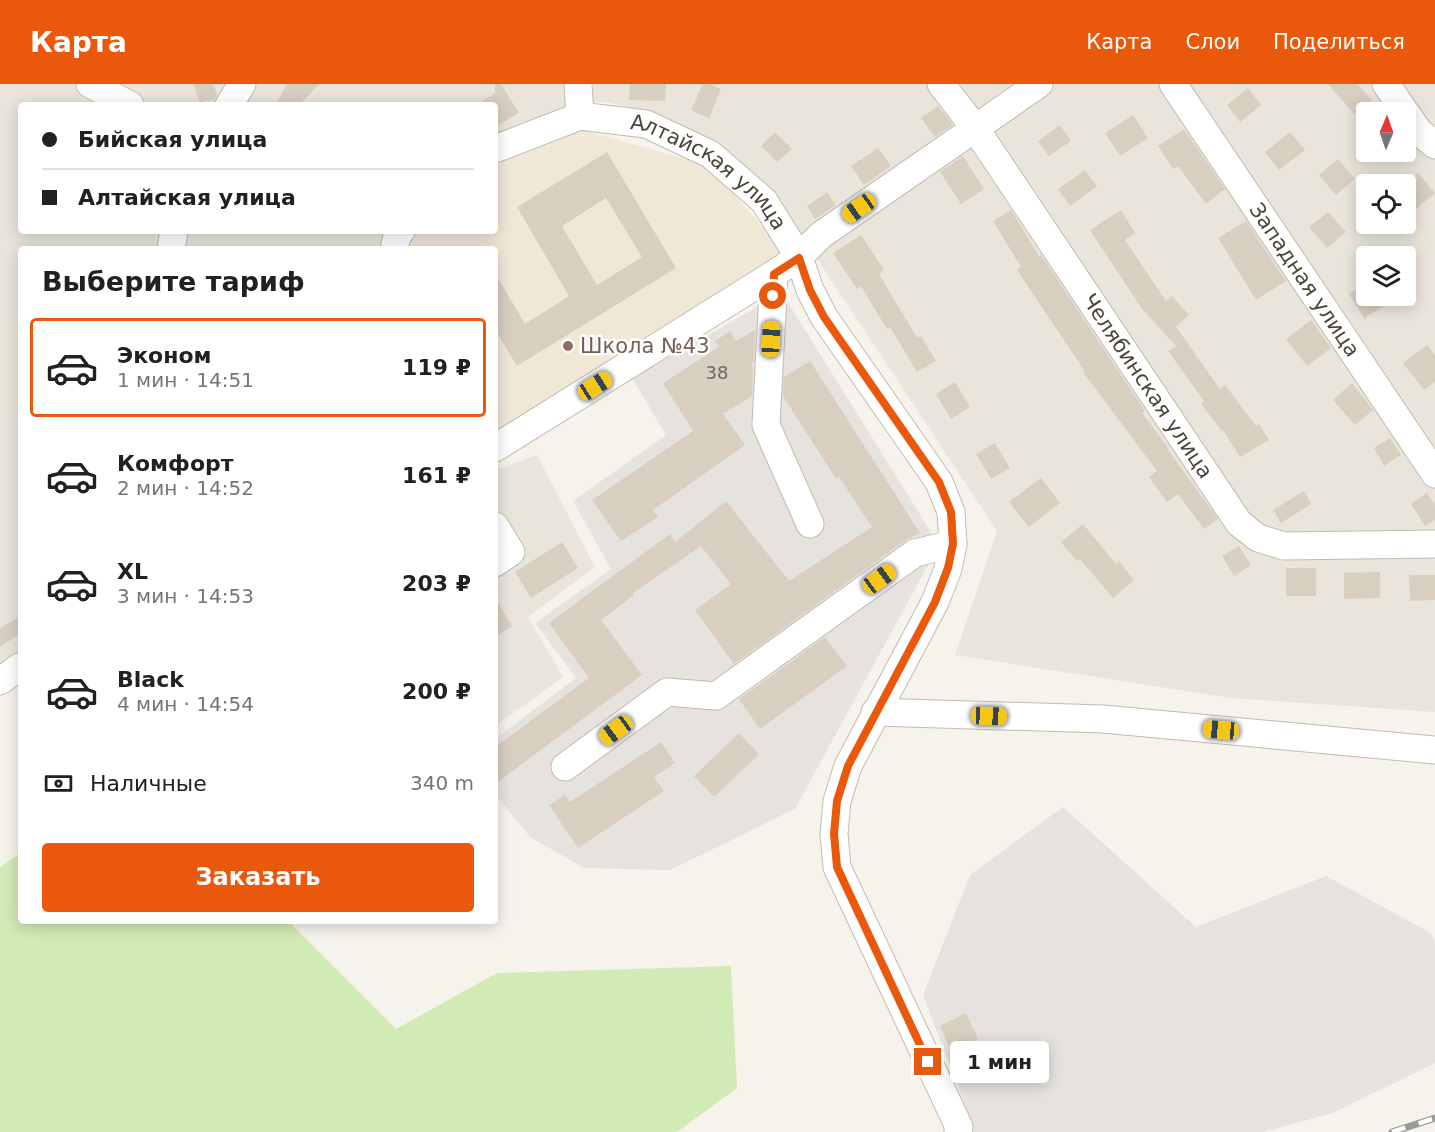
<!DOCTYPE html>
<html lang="ru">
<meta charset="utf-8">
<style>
:root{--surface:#fff;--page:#f2f2f2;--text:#202124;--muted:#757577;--line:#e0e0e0;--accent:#ea580c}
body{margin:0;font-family:"DejaVu Sans",sans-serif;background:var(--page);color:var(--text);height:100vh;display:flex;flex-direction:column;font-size:22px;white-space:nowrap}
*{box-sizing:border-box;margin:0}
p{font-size:20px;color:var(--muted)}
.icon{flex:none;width:33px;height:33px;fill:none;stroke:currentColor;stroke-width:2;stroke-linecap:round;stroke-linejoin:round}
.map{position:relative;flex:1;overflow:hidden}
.sheet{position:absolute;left:18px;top:162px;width:480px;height:678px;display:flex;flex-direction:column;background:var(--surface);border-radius:6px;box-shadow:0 3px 15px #0003}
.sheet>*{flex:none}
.banner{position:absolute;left:18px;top:18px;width:480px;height:132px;border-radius:6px;box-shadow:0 3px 15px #0003;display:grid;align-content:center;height:132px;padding:0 24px;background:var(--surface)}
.needle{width:39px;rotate:2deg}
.controls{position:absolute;left:1356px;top:18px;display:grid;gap:12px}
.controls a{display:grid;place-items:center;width:60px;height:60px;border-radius:6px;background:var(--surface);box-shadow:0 3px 15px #0003;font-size:30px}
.end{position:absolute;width:27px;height:27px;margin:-14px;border:8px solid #ea580c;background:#fff;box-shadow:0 0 0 3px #fff}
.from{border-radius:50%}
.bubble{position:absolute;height:42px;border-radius:6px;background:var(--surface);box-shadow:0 3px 15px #0003;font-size:20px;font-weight:700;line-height:42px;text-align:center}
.car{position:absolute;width:18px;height:36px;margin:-18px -9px;border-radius:8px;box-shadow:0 0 4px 2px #0007;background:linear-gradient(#f5c518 24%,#345 0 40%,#f5c518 0 76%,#345 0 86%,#f5c518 0)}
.banner b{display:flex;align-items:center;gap:21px;height:57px;font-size:22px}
.banner b+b{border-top:2px solid var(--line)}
.banner i{width:15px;height:15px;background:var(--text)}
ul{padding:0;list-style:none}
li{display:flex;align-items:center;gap:18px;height:99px;margin:0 12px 9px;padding:0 12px;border:3px solid transparent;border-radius:6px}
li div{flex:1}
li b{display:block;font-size:22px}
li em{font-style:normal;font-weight:700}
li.on{border-color:var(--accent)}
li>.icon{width:54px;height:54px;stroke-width:1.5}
h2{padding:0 24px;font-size:27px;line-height:72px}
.pay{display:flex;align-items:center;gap:15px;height:66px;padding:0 24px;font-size:22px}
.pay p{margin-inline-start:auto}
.action{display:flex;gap:12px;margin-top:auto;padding:12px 24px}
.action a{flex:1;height:69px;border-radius:6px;background:var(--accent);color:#fff;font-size:24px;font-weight:700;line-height:69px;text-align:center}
header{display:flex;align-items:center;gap:36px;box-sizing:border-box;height:84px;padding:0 30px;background:var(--accent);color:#fff}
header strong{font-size:28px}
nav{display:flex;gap:33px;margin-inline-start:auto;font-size:21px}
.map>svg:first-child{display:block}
.residential{fill:#eae5da;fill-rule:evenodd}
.industrial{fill:#e6e2dd}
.education{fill:#efe8d6}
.green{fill:#d2eab5}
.building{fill:#d8cfc1;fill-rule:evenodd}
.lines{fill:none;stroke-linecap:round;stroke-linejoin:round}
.minor-casing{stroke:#c2bbae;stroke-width:29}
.minor{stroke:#fff;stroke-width:27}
.rail-casing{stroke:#9a9a9a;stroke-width:7}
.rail{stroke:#fff;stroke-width:4.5;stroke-dasharray:14;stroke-linecap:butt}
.route{stroke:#ea580c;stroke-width:8}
.education-dot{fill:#8d6e63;stroke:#fff;stroke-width:2}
.labels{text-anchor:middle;stroke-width:5;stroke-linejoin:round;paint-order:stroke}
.number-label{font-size:18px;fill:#6e675b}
.street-label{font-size:21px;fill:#4b4439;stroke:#fff}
.education-label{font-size:21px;fill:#785e54;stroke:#fff;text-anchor:start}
</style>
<header>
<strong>Карта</strong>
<nav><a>Карта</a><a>Слои</a><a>Поделиться</a></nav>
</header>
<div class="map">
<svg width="1435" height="1048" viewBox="0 0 1435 1048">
<rect width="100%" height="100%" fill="#f6f3ec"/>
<g class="residential">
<path d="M0,0H1435V628L1231,614L955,571L997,447L773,108L648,29L611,19L585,17L495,54V21H21V147H394L385,165H21V593L0,606ZM1366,28H1406V68H1366ZM1366,100H1406V140H1366ZM1366,172H1406V212H1366Z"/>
<path d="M537,371L595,483L528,533L563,593L495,642V386Z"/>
</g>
<g class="industrial">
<path d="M782,209L939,461L795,725L670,786L584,784L530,753L495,710V655L576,594L535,539L611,485L573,417L666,351L632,294Z"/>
<path d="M1063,723L1196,843L1326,792L1431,849L1435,858V979L1333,1029L1263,1048H971V1037L923,911L970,791Z"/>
</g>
<path class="education" d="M571,43L708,81L787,171L495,353V165H398L412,147H495V72Z"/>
<path class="green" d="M21,769V837H288L396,945L497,889L731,882L737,1004L677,1048H0V783Z"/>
<g class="building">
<path d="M193,0H213L217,10L215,15L200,18Z"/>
<path d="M287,0H319L299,21H275Z"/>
<path d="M495,0H501L519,29L495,43V21H476L495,9Z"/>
<path d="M630,0H666L665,17L629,16Z"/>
<path d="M703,0H710L721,5L709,34L691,26Z"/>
<path d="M1328,0H1357L1372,16L1354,30Z"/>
<path d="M1248,4L1261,21L1240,38L1227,21Z"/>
<path d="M938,22L953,41L935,53L921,34Z"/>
<path d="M1133,31L1148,54L1120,72L1105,49Z"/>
<path d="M1060,41L1071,57L1049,72L1038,57Z"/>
<path d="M1184,45L1225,105L1206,120L1178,82L1173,85L1158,62Z"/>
<path d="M775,48L792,65L777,78L761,62Z"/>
<path d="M1290,48L1305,66L1279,86L1265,68Z"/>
<path d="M878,64L891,82L864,101L851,82Z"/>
<path d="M607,68L676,184L517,282L495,246V189L525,240L569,212L517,123ZM606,114L642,173L597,201L562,142Z"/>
<path d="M963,72L984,105L961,120L940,88Z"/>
<path d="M1338,75L1355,95L1336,111L1319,91Z"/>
<path d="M1085,86L1097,102L1070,122L1058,105Z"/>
<path d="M1418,89L1435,109L1416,125L1406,113V100Z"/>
<path d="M827,108L836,121L815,135L807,122Z"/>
<path d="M1011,126L1039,172L1041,171L1145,327L1142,329L1169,365L1168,366L1218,435L1204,445L1178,410L1167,418L1149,393L1157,387L1083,288L1084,286L1017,186L1021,183L993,137Z"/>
<path d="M1121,126L1135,149L1125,156L1166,217L1172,212L1189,231L1176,243L1220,305L1225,301L1256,342L1259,340L1269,356L1240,373L1223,346L1222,347L1201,320L1204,317L1168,267L1176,262L1142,225L1090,146Z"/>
<path d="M1328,128L1346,148L1327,164L1309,143Z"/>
<path d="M1246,137L1286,197L1256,216L1218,154Z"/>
<path d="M861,151L884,186L879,190L917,254L921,252L936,277L917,288L890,243L887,245L861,202L857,205L833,169Z"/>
<path d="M1366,199V212H1401L1366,233V237L1349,210Z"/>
<path d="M1311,236L1331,264L1307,282L1286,255Z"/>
<path d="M755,246L754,278L751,280L753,284L752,312L723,330L745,361L653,426L658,433L621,457L592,416L693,347L663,299L719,263L715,257L730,247L736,257Z"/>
<path d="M1427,261L1435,271V298L1424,306L1403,279Z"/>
<path d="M810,277L920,449L906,456L734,580L695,526L731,500L701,462L633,509L634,511L601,536L642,591L495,700V663L589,594L549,539L670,450L675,458L726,417L789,497L872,443L839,393L836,395L783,312L784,293Z"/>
<path d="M955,298L970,323L951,335L936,310Z"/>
<path d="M1352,299L1373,326L1355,341L1333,316Z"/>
<path d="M1390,354L1401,371L1384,382L1374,364Z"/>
<path d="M995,359L1010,384L991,395L976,370Z"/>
<path d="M1041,394L1060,419L1029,443L1009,418Z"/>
<path d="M1304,407L1311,420L1281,439L1273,426Z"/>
<path d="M1427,409L1435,421V436L1425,442L1411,420Z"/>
<path d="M1083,440L1116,480L1119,477L1134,496L1113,514L1080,475L1077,477L1061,458Z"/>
<path d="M562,458L578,484L531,514L515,488Z"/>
<path d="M1239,462L1251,481L1234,492L1222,472Z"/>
<rect x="1286" y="484" width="30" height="28"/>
<path d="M1380,488V514L1344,515V489Z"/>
<path d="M1409,491H1435V516L1410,517Z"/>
<path d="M495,513L512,542L495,553Z"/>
<path d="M21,532V549L0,563V544Z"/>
<path d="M825,553L847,582L760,645L739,615Z"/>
<path d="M739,649L759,670L714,713L694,692Z"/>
<path d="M661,658L675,679L654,693L664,707L578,764L549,721L565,711L570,718Z"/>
<path d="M966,929L978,955L951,967L940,942Z"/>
</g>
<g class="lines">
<g class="minor-casing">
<g id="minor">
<path d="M90,0L130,21"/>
<path d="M578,0L580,32"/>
<path id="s1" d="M941,0L975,44L1239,439L1258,454L1284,462L1435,460"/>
<path id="s2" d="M1173,0L1435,390"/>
<path d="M1386,0L1405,28"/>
<path d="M229,21L242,0"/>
<path d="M1406,29L1419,48L1435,61"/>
<path id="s3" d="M495,65L580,32L646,40L710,70L764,117L799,173L810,206L824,233L939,398L951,428L953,460L948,485L935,518L848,682L837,717L834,750L837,783L959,1043L958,1048"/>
<path d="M171,165L174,147"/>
<path d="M394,165L397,152L401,147"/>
<path d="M774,190L766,341L810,440"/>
<path d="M495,364L774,190L799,173L821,151L1039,0"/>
<path d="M495,442L511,468L495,479"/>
<path d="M0,597L21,582"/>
<path d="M875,628L1103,635L1435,666"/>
<path d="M565,683L667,608L716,612L915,469L953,460"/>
</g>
</g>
<use href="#minor" class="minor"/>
<g class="rail-casing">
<path id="rail" d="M1392,1048L1435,1034"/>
</g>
<use href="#rail" class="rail"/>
</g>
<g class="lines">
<path class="route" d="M773,212L774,190L799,174L810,206L824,233L939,398L951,428L953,460L948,484L935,518L848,682L837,717L834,750L837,783L928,978"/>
</g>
<circle class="education-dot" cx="568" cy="262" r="6"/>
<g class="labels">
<g class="number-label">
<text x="717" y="295">38</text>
</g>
<g class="street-label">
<text dy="7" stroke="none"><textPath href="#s3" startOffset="237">Алтайская улица</textPath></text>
<text dy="7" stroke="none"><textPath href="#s2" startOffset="236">Западная улица</textPath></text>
<text dy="7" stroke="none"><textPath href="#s1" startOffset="366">Челябинская улица</textPath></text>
</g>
<g class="education-label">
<text x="580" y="269">Школа №43</text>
</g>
</g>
</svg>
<div class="controls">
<a><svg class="needle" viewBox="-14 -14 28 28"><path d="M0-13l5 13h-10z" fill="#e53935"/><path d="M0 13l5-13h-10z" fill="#757577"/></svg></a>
<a><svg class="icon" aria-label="locate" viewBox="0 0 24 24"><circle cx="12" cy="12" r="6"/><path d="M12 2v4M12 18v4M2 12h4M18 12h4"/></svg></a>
<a><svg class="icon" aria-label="layers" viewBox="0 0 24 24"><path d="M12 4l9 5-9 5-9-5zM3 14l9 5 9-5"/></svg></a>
</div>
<i class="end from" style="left:773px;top:212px"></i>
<i class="end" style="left:928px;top:978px"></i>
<div class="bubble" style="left:950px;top:957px;width:99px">1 мин</div>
<i class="car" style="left:859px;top:124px;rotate:235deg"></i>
<i class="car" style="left:771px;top:255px;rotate:3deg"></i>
<i class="car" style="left:595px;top:302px;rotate:58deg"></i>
<i class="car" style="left:879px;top:495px;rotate:54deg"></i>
<i class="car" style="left:989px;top:632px;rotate:92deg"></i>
<i class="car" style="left:616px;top:646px;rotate:234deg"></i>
<i class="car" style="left:1221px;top:646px;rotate:275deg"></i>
<div class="banner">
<b><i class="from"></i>Бийская улица</b>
<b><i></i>Алтайская улица</b>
</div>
<section class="sheet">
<h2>Выберите тариф</h2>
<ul>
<li class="on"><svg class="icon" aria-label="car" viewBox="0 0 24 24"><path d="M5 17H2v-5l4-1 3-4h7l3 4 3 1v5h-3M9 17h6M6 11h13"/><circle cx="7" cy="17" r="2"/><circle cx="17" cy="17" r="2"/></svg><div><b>Эконом</b><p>1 мин · 14:51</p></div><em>119 ₽</em></li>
<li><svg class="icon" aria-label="car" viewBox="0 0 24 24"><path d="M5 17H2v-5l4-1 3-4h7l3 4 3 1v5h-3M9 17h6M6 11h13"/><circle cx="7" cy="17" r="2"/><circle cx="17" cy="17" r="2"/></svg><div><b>Комфорт</b><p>2 мин · 14:52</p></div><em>161 ₽</em></li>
<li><svg class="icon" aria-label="car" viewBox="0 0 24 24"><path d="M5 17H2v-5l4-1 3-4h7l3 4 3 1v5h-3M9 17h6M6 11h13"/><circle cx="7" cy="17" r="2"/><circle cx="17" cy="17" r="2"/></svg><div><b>XL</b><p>3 мин · 14:53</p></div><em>203 ₽</em></li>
<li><svg class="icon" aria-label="car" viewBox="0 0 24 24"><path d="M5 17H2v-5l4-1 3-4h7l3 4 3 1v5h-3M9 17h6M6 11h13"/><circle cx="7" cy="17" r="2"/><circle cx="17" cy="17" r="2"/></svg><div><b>Black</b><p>4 мин · 14:54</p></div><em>200 ₽</em></li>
</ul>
<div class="pay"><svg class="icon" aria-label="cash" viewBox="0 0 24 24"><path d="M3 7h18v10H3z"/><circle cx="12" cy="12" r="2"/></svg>Наличные<p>340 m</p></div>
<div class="action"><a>Заказать</a></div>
</section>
</div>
